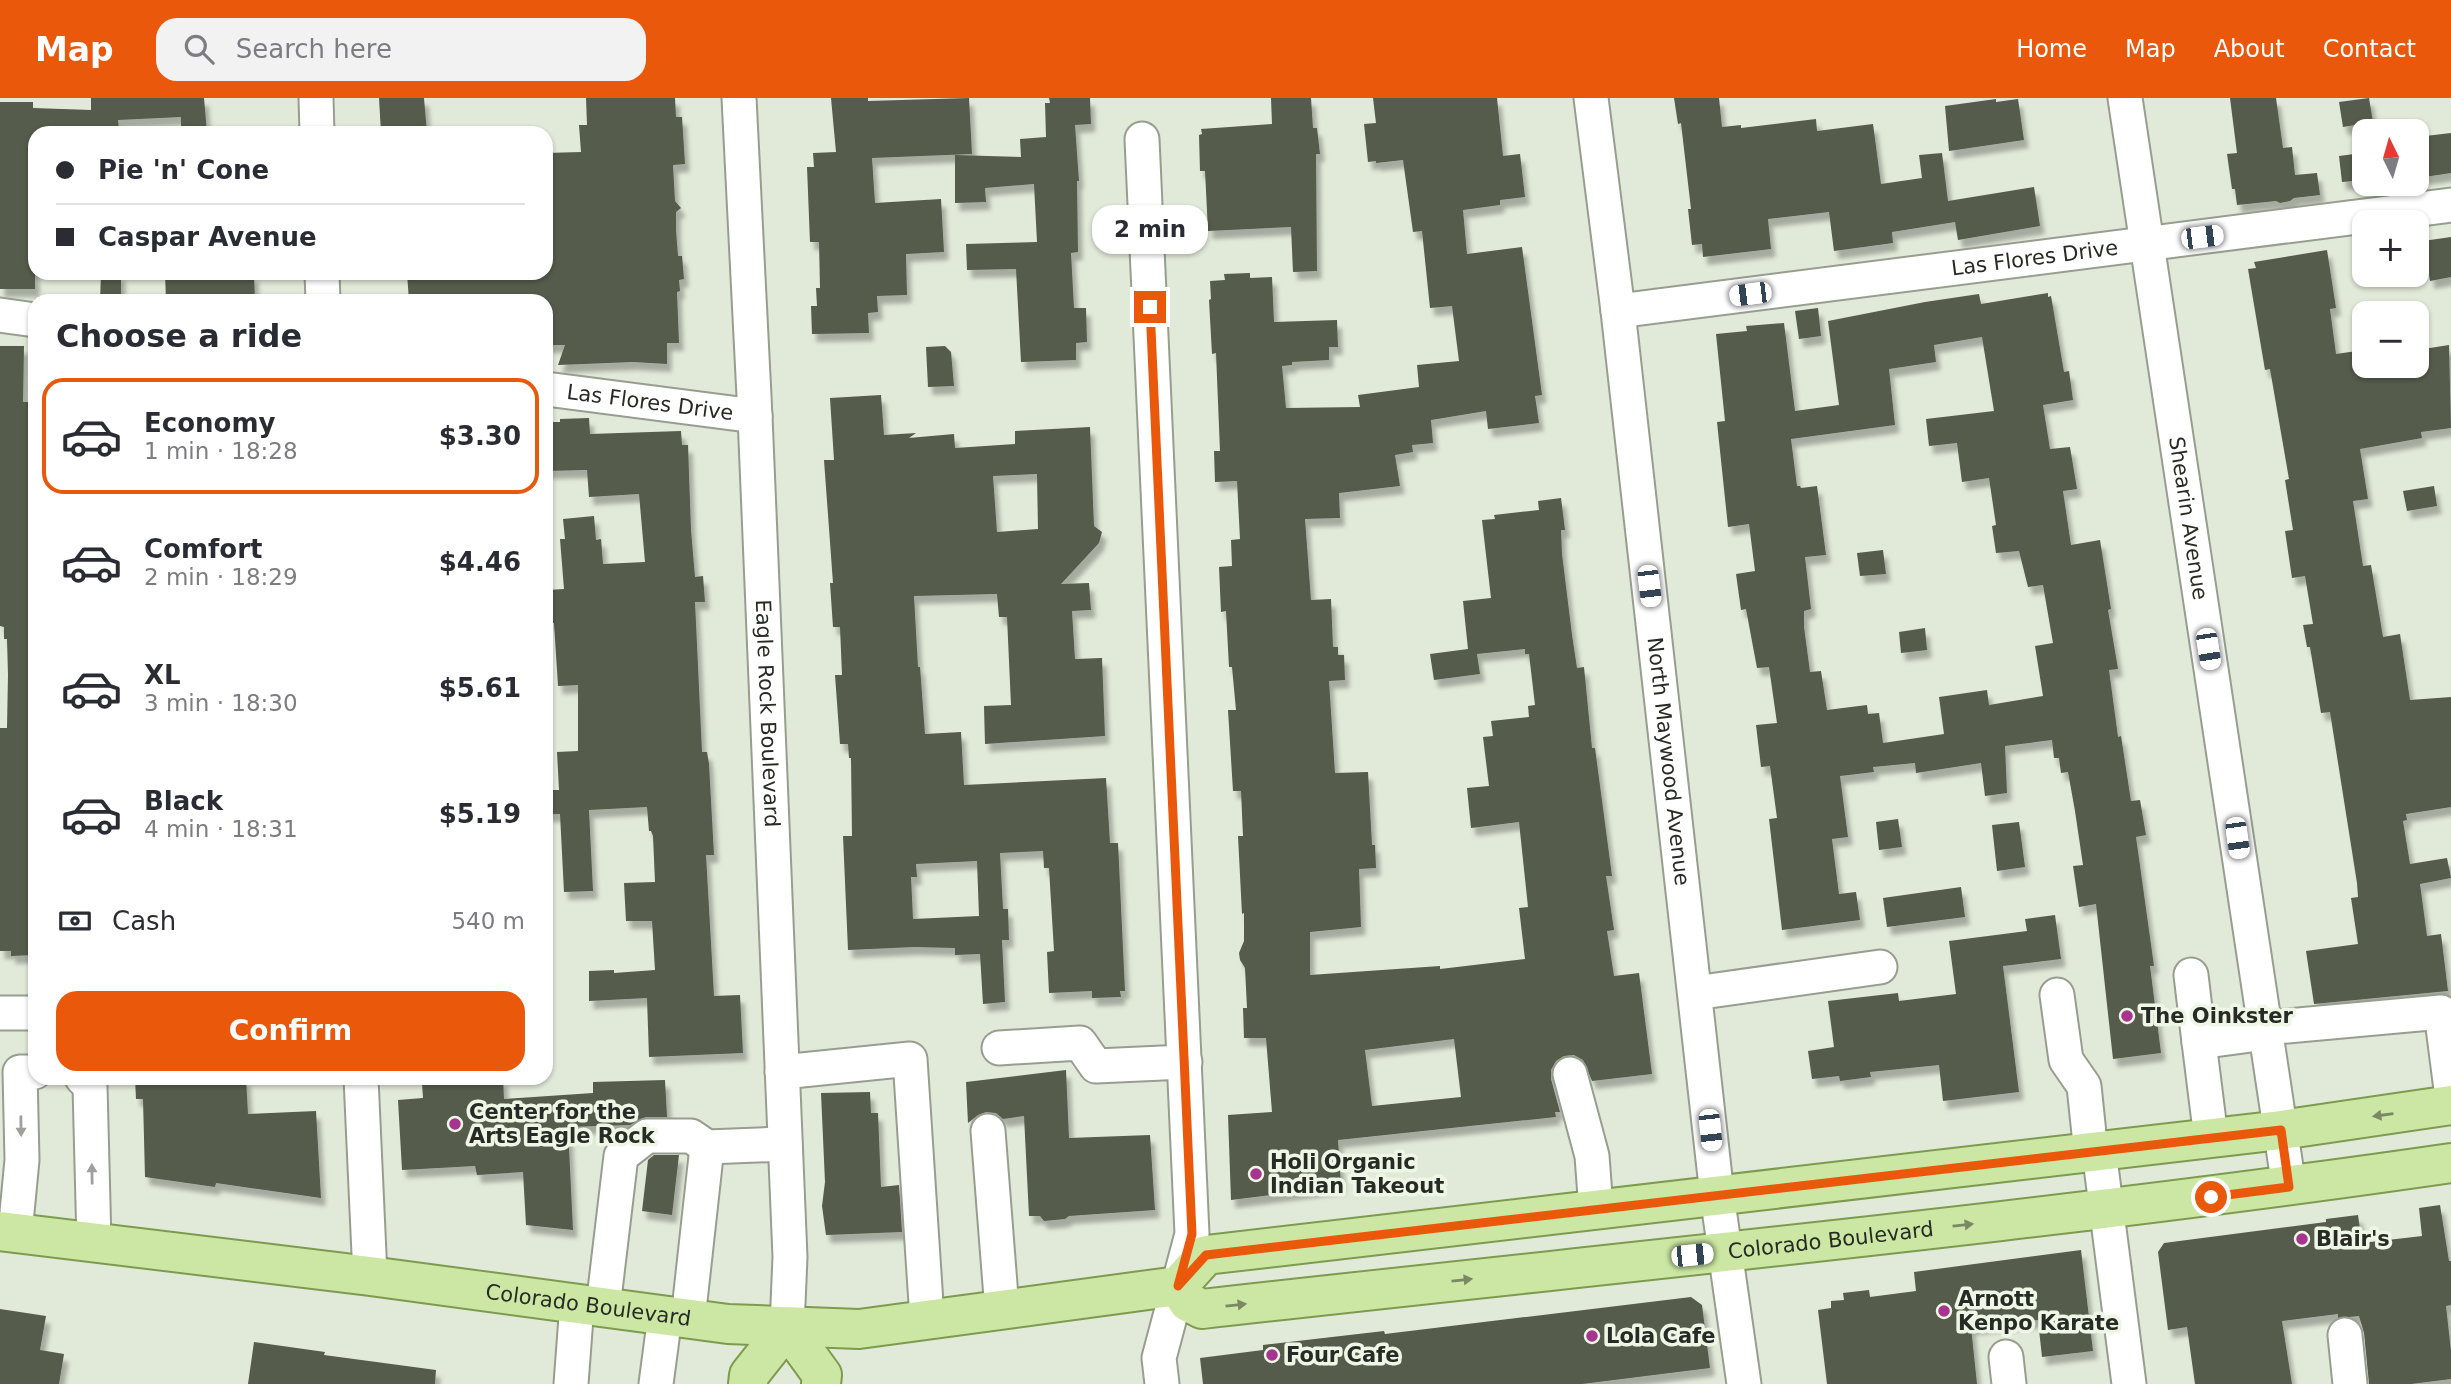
<!DOCTYPE html>
<meta charset="utf-8">
<style>
:root{--surface:#fff;--page:#f2f2f3;--text:#2b2b33;--muted:#7c7c81;--line:#e1e1e2;--accent:#ea580c}
body{margin:0;font-family:"DejaVu Sans",sans-serif;background:var(--page);color:var(--text);height:100vh;display:flex;flex-direction:column;font-size:26px;white-space:nowrap}
*{box-sizing:border-box;margin:0}
p{font-size:23px;color:var(--muted)}
.icon{flex:none;width:38px;height:38px;fill:none;stroke:currentColor;stroke-width:2;stroke-linecap:round;stroke-linejoin:round}
.map{position:relative;flex:1;overflow:hidden}
.drawer{position:absolute;left:28px;top:196px;width:525px;height:791px;display:flex;flex-direction:column;background:var(--surface);border-radius:21px;box-shadow:0 2px 5px #0004}
.drawer>*{flex:none}
.banner{position:absolute;left:28px;top:28px;width:525px;height:154px;border-radius:21px;box-shadow:0 2px 5px #0004;display:grid;align-content:center;height:154px;padding:0 28px;background:var(--surface)}
.needle{width:46px;rotate:355deg}
.tools{position:absolute;left:2352px;top:21px;display:grid;gap:14px}
.tools a{display:grid;place-items:center;width:77px;height:77px;border-radius:14px;background:var(--surface);box-shadow:0 2px 5px #0004;font-size:35px}
.end{position:absolute;width:32px;height:32px;margin:-16px;border:9px solid #ea580c;background:#fff;box-shadow:0 0 0 4px #fff}
.from{border-radius:50%}
.bubble{position:absolute;height:49px;border-radius:21px;background:var(--surface);box-shadow:0 2px 5px #0004;font-size:23px;font-weight:700;line-height:49px;text-align:center}
.car{position:absolute;width:21px;height:42px;margin:-21px -10px;border-radius:9px;box-shadow:0 0 5px 2px #0007;background:linear-gradient(#fff 24%,#345 0 40%,#fff 0 76%,#345 0 86%,#fff 0)}
.banner b{display:flex;align-items:center;gap:24px;height:66px;font-size:26px}
.banner b+b{border-top:2px solid var(--line)}
.banner i{width:18px;height:18px;background:var(--text)}
ul{padding:0;list-style:none}
li{display:flex;align-items:center;gap:21px;height:116px;margin:0 14px 10px;padding:0 14px;border:4px solid transparent;border-radius:21px}
li div{flex:1}
li b{display:block;font-size:26px}
li em{font-style:normal;font-weight:700}
li.current{border-color:var(--accent)}
li>.icon{width:63px;height:63px;stroke-width:1.5}
h2{padding:0 28px;font-size:32px;line-height:84px}
.pay{display:flex;align-items:center;gap:18px;height:77px;padding:0 28px;font-size:26px}
.pay p{margin-inline-start:auto}
.primary-button{display:flex;gap:14px;margin-top:auto;padding:14px 28px}
.primary-button a{flex:1;height:80px;border-radius:21px;background:var(--accent);color:#fff;font-size:28px;font-weight:700;line-height:80px;text-align:center}
header{display:flex;align-items:center;gap:42px;box-sizing:border-box;height:98px;padding:0 35px;background:var(--accent);color:#fff}
header strong{font-size:33px}
nav{display:flex;gap:38px;margin-inline-start:auto;font-size:24px}
.search{width:490px;height:63px;background:var(--page);display:flex;align-items:center;gap:18px;box-sizing:border-box;padding:0 24px;border-radius:21px;color:var(--muted);font-size:26px}
.map>svg:first-child{display:block}
.building{fill:#545b4c;fill-rule:evenodd;filter:url(#shadow)}
.lines{fill:none;stroke-linecap:round;stroke-linejoin:round}
.minor-casing{stroke:#979e8f;stroke-width:37}
.major-casing{stroke:#7c9b4f;stroke-width:42}
.minor{stroke:#fff;stroke-width:33}
.major{stroke:#cce7a3;stroke-width:38}
.oneway{fill:#7a8964}
.oneway2{fill:#9ea09d}
.route{stroke:#ea580c;stroke-width:9}
.poi-dot{fill:#a7348f;stroke:#eef6e5;stroke-width:2.5}
.labels{text-anchor:middle;stroke-width:7;stroke-linejoin:round;paint-order:stroke}
.street-label{font-size:21px;fill:#282b25;stroke:#eef6e5}
.poi-label{font-size:21px;font-weight:bold;fill:#282b25;stroke:#eef6e5;text-anchor:start}
</style>
<header>
<strong>Map</strong>
<div class="search"><svg class="icon" aria-label="search" viewBox="0 0 24 24"><circle cx="10" cy="10" r="6"/><path d="M15 15l6 6"/></svg>Search here</div>
<nav><a>Home</a><a>Map</a><a>About</a><a>Contact</a></nav>
</header>
<div class="map">
<svg width="2451" height="1286" viewBox="0 0 2451 1286">
<defs>
<filter id="shadow"><feDropShadow dx="4.5" dy="8" stdDeviation="2" flood-color="#0004"/></filter>
</defs>
<rect width="100%" height="100%" fill="#e1e9d8"/>
<g class="building">
<path d="M91,0H204L207,35H181V19L118,22L119,31L62,32V35H35V191H0V4H33V10L91,12Z"/>
<path d="M379,0H424L427,35H381Z"/>
<path d="M586,0H675L676,19H682L685,66L673,67L675,103L681,110L676,114V132L678,158H682L684,181L679,182L680,193L677,194L679,245H667V266L633,264L558,267L565,247H546V203H409L407,175H546V55L581,54L579,27H587Z"/>
<path d="M831,0H868V3L969,0L972,56L872,60L875,105L941,101L944,154L906,156L907,197L877,198L878,214L868,215L869,235L812,236L811,208H817L816,190H820L819,144H810L807,69H814L813,55L836,54Z"/>
<path d="M1049,0H1090L1091,26L1075,27L1079,83H1077L1078,154L1071,155L1074,210H1086L1087,244L1076,245V262L1021,264L1016,171L967,172L966,146L1037,144L1034,86L985,90L986,104L955,105V57L1021,59L1020,41L1046,39L1045,5H1050Z"/>
<path d="M1271,0H1311L1313,30H1317L1320,56H1316L1317,173L1293,174L1291,129L1208,133L1205,73H1200L1199,37L1202,36L1201,31L1272,26Z"/>
<path d="M1373,0H1497L1503,58L1520,56L1525,99L1500,102V107L1463,112L1467,156L1522,149L1542,297L1535,298L1539,325L1488,331L1486,313L1431,322L1433,345L1412,347L1413,354L1395,357L1400,388L1339,395L1340,420L1305,421L1311,502L1331,501L1333,549H1338V557H1344L1345,582L1329,583L1335,675L1368,674L1372,747H1375L1376,770L1359,771L1361,829L1310,834V877L1440,868V871L1525,861L1519,810L1528,809L1519,724L1471,730L1467,690L1489,688L1483,639L1493,638L1491,623L1529,619L1528,608L1535,607L1529,556H1525V551L1477,556L1480,576L1434,582L1430,556L1468,551L1463,503L1491,500L1482,422L1495,421L1494,417L1539,412L1538,403L1561,400L1565,432H1561L1562,456L1572,537L1577,570L1584,569L1592,650H1595L1612,778H1606L1614,832L1607,833L1614,878L1639,875L1652,976L1592,983L1583,962L1574,957L1564,958L1556,963L1551,972V981L1560,1014H1555L1556,1019L1338,1042L1341,1088L1231,1102L1228,1017L1272,1014L1266,940H1244L1243,910H1247L1245,870L1240,862L1239,855L1244,843V815L1242,816L1238,738H1243L1241,693H1233L1228,612H1236L1232,569H1229L1226,513L1221,514L1219,469L1232,468L1231,442L1240,441L1237,383L1215,384L1214,353H1220L1216,255L1212,256L1209,202L1211,201L1210,183L1225,182L1224,176L1250,175V180L1272,179L1274,224L1337,222L1338,249H1329V262L1292,264V267L1282,268L1286,310L1360,309L1358,297L1419,289L1417,267L1459,263L1452,208L1430,210L1422,133L1413,134L1403,62L1376,65V63L1368,64L1364,26L1376,25ZM1454,941L1461,999L1372,1008L1365,952Z"/>
<path d="M1674,0H1719L1722,29L1741,27V30L1816,21L1817,33L1873,26L1881,86L1922,80L1919,57L1942,55L1948,103L2034,89L2040,128L1958,142L1955,124L1892,134L1893,145L1834,153L1829,114L1768,121L1771,151L1703,159L1702,146L1692,147L1688,111H1691L1681,25L1678,26Z"/>
<path d="M2230,0H2276L2283,50L2292,49L2295,77L2317,75L2320,97L2294,100L2290,103L2280,105L2276,103L2237,107L2235,91H2232L2227,56L2237,55Z"/>
<path d="M2369,0L2373,24L2343,29L2339,4Z"/>
<path d="M1996,1V4L2018,1L2024,42L1949,53L1945,8Z"/>
<path d="M2451,35V75L2424,79L2423,76L2417,77V39Z"/>
<path d="M2362,55L2364,82L2342,84L2339,58Z"/>
<path d="M2451,139V179L2430,183L2423,143Z"/>
<path d="M2327,152L2336,210L2330,211L2336,256L2364,252V268H2420L2417,252L2449,247L2451,330L2421,334L2422,340L2360,351L2368,401L2353,403L2363,468L2371,467L2383,539L2400,536L2410,602L2451,599V709L2406,716L2407,722L2403,723L2410,766L2447,760L2451,780L2420,786L2427,838L2441,836L2448,893L2314,906L2306,853L2358,846L2351,800L2358,799L2357,785L2330,614L2321,615L2310,549H2307L2303,527L2313,526L2305,478L2292,480L2285,433L2293,432L2285,382L2289,381L2270,271L2265,272L2248,171L2256,170L2254,164Z"/>
<path d="M101,175H121V203H100Z"/>
<path d="M165,175L254,176L255,203H166Z"/>
<path d="M2048,195V199L2051,198L2064,274L2069,273L2073,302L2043,307L2050,351L2070,349L2077,391L2063,393L2071,447L2100,442L2111,511L2108,512L2118,571L2109,572L2118,639L2121,638L2131,703L2140,702L2146,737L2136,739L2154,868H2150L2161,955L2113,961L2096,806L2079,809L2073,768L2083,767L2075,713L2068,674L2061,675L2059,660H2054L2052,642L2005,648L2007,695L1985,698L1981,665L1916,675L1915,665L1873,669L1874,674L1840,678L1848,739L1832,741L1839,796L1856,794L1860,822L1782,832L1769,721L1777,720L1770,668L1761,669L1756,627L1777,625L1769,569L1757,570L1746,511L1741,512L1736,476L1755,473L1749,426L1728,429L1717,324L1725,323L1716,236L1747,233L1746,228L1784,225L1795,313L1839,307L1828,223L1925,204L1979,196L1981,206ZM1982,239L1994,313L1926,321L1929,348L1957,345L1962,384L1989,380L1996,427L1992,428L1996,455L2019,453L2028,489L2043,487L2053,545L2035,548L2043,598L1989,607L1987,592L1939,599L1944,636L1883,645L1879,615L1868,616L1867,607L1827,612L1821,573L1810,574L1804,529V513L1811,511L1805,459L1826,457L1817,388L1801,390L1800,388H1797L1791,341L1895,327L1889,271L1936,264L1934,247Z"/>
<path d="M1818,210L1821,238L1799,241L1795,213Z"/>
<path d="M0,248H24L23,304H35V857L11,858V853H0V630H7L8,577L7,541H4V529L0,528Z"/>
<path d="M945,248L951,254L954,288L928,289L926,249Z"/>
<path d="M881,297L884,337L916,335L909,340L954,336L955,350L1015,346V333L1090,329L1094,428L1102,434L1099,445L1061,486L1089,485L1091,512L1072,513L1075,561L1102,560L1105,638L985,646L984,608L1011,607L1007,519H999L997,496L914,498L918,569H920L925,636L961,634L964,687L1106,680L1110,745H1118L1125,893H1120L1121,899L1092,900V893L1049,895L1047,854L1054,853L1049,770H1044L1043,753L1000,755L1003,811H1008L1009,842H1002L1005,904L983,906L980,856L955,857V850L914,849L848,852L843,738H852L851,660H849L848,646H840L835,577H842L840,529H833L830,485H833L824,362H834L830,300ZM1037,376L1038,431L997,434L993,378ZM977,763L979,818L913,821L911,779H917L916,766Z"/>
<path d="M589,320L590,336L681,333L682,347H688L691,432L695,479L703,478L705,504H695L702,654H707L709,666L714,757H706L714,898L740,897L743,955L649,959L647,900L589,903V873L614,872V875L655,872L652,823H626L624,785L655,784L653,738L651,733H649L647,709L589,712L593,793L564,794L560,716H546V692H559L557,654L578,653V587L558,588L554,525H550L548,492L564,491L560,441H565L563,421L594,418L596,442L601,441L603,466L645,464L639,396L589,399L587,372L546,373V324H560V321Z"/>
<path d="M2434,388L2437,408L2407,413L2403,393Z"/>
<path d="M1883,452L1886,476L1860,478L1857,455Z"/>
<path d="M1925,530L1927,552L1901,555L1899,534Z"/>
<path d="M1898,721L1902,749L1879,752L1876,724Z"/>
<path d="M2019,724L2025,769L1997,773L1992,727Z"/>
<path d="M1961,789L1965,819L1887,829L1883,800Z"/>
<path d="M2055,817L2061,861L2003,868L2019,994L1943,1003L1939,967L1870,974L1871,979L1840,983L1839,978L1812,981L1808,953L1834,949L1828,903L1898,895L1899,903L1956,896L1949,843L2027,833L2025,821Z"/>
<path d="M1066,972L1069,1040L1150,1037L1155,1112L1069,1118L1065,1121L1044,1123L1040,1118H1029L1024,1018L1003,1021L996,1015L986,1014L978,1017L968,1025L966,984Z"/>
<path d="M135,980H246L248,1016L316,1013L321,1100L216,1085L215,1089L145,1079L143,1001H136Z"/>
<path d="M439,980H503L504,1001L593,995V984L665,982L667,1019H646L630,1027L568,1029L573,1132L526,1127L523,1074L477,1077L475,1068L402,1072L398,1002L423,1000L422,985H439Z"/>
<path d="M870,994L871,1015H878L881,1089L899,1087L902,1134L826,1137L822,1108L825,1084L821,995Z"/>
<path d="M654,1057H679L672,1117L642,1113L648,1062Z"/>
<path d="M2440,1107L2449,1163H2451V1207L2446,1208L2451,1253V1281L2411,1286H2369L2364,1235L2359,1218L2338,1220V1216L2282,1223L2292,1286H2195L2187,1229L2168,1232L2158,1154L2164,1145L2326,1124V1121L2358,1117L2362,1145L2422,1138L2419,1110Z"/>
<path d="M2081,1152L2093,1253L2042,1259L2038,1222L1971,1229L1977,1286H1827L1818,1212L1831,1210V1203L1844,1202L1843,1195L1869,1192L1870,1199L1916,1193L1914,1174Z"/>
<path d="M1691,1199L1702,1207L1710,1270L1582,1286H1203L1200,1260L1263,1252V1247L1384,1233L1385,1236Z"/>
<path d="M0,1211L46,1218L40,1252L64,1256L59,1286H0Z"/>
<path d="M254,1244L325,1254L324,1257L436,1272L435,1286H248Z"/>
</g>
<g class="lines">
<g class="minor-casing">
<g id="minor">
<path d="M316,0L317,35"/>
<path id="s1" d="M739,0L755,318L790,1159L787,1229"/>
<path id="s2" d="M1591,0L1618,213L1717,1097L1744,1286"/>
<path id="s3" d="M2125,0L2289,1089"/>
<path d="M1142,41L1192,1136L1159,1260L1162,1286"/>
<path d="M322,175L323,203"/>
<path id="s4" d="M1618,213L2451,107"/>
<path d="M0,217L35,222"/>
<path id="s5" d="M546,291L755,318"/>
<path d="M2191,877L2199,944L2266,935"/>
<path d="M1695,895L1880,869"/>
<path d="M2057,897L2066,962L2084,988L2091,1055"/>
<path d="M0,915H35"/>
<path d="M2265,930L2441,914L2451,991"/>
<path d="M2199,944L2211,1040"/>
<path d="M999,950L1080,945L1096,968L1185,964"/>
<path d="M782,974L910,961L927,1221"/>
<path d="M1570,976L1592,1058L1596,1111"/>
<path d="M82,980L90,988L94,1145"/>
<path d="M361,980L370,1178"/>
<path d="M988,1033L1002,1212"/>
<path d="M2099,1053L2129,1286"/>
<path d="M15,1135L22,1062L20,974H35"/>
<path d="M603,1209L621,1058L647,1038H691L707,1049"/>
<path d="M688,1221L707,1049L785,1046"/>
<path d="M2345,1237L2350,1286"/>
<path d="M2006,1259L2009,1286"/>
<path d="M571,1286L577,1206"/>
<path d="M656,1286L665,1218"/>
</g>
</g>
<g class="major-casing">
<g id="major">
<path id="s6" d="M0,1133L370,1178L728,1226L859,1231L1178,1188L1206,1157L2281,1032L2451,1007"/>
<path id="s7" d="M1178,1188L1188,1204L1202,1211C1618,1164 2036,1125 2451,1065"/>
<path d="M787,1229L822,1277L821,1286"/>
<path d="M748,1286L749,1277L787,1229"/>
</g>
</g>
<use href="#minor" class="minor"/>
<use href="#major" class="major"/>
</g>
<defs><path id="oneway-solid" d="M-6-.8H1V-3.2L6.5 0L1 3.2V.8H-6Z" transform="scale(1.75)"/></defs>
<g class="oneway">
<use href="#oneway-solid" transform="translate(2383 1017) rotate(172)"/>
<use href="#oneway-solid" transform="translate(1963 1127) rotate(-6)"/>
<use href="#oneway-solid" transform="translate(1462 1182) rotate(-6)"/>
<use href="#oneway-solid" transform="translate(1236 1207) rotate(-6)"/>
</g>
<g class="oneway2">
<use href="#oneway-solid" transform="translate(21 1028) rotate(89)"/>
<use href="#oneway-solid" transform="translate(92 1076) rotate(-91)"/>
</g>
<g class="lines">
<path class="route" d="M1150,209L1192,1136L1178,1188L1206,1157L2281,1032L2289,1089L2211,1099"/>
</g>
<g class="poi-dot">
<circle cx="2127" cy="918" r="7"/>
<circle cx="455" cy="1026" r="7"/>
<circle cx="1256" cy="1076" r="7"/>
<circle cx="2302" cy="1141" r="7"/>
<circle cx="1944" cy="1213" r="7"/>
<circle cx="1592" cy="1238" r="7"/>
<circle cx="1272" cy="1257" r="7"/>
</g>
<g class="labels">
<g class="street-label">
<text dy="7" stroke="none"><textPath href="#s4" startOffset="420">Las Flores Drive</textPath></text>
<text dy="7" stroke="none"><textPath href="#s5" startOffset="105">Las Flores Drive</textPath></text>
<text dy="7" stroke="none"><textPath href="#s3" startOffset="425">Shearin Avenue</textPath></text>
<text dy="7" stroke="none"><textPath href="#s1" startOffset="616">Eagle Rock Boulevard</textPath></text>
<text dy="7" stroke="none"><textPath href="#s2" startOffset="668">North Maywood Avenue</textPath></text>
<text dy="7" stroke="none"><textPath href="#s7" startOffset="667">Colorado Boulevard</textPath></text>
<text dy="7" stroke="none"><textPath href="#s6" startOffset="593">Colorado Boulevard</textPath></text>
</g>
<g class="poi-label">
<text x="2141" y="925">The Oinkster</text>
<text x="469" y="1021">Center for the<tspan x="469" dy="24">Arts Eagle Rock</tspan></text>
<text x="1270" y="1071">Holi Organic<tspan x="1270" dy="24">Indian Takeout</tspan></text>
<text x="2316" y="1148">Blair's</text>
<text x="1958" y="1208">Arnott<tspan x="1958" dy="24">Kenpo Karate</tspan></text>
<text x="1606" y="1245">Lola Cafe</text>
<text x="1286" y="1264">Four Cafe</text>
</g>
</g>
</svg>
<div class="tools">
<a><svg class="needle" viewBox="-14 -14 28 28"><path d="M0-13l5 13h-10z" fill="#e53935"/><path d="M0 13l5-13h-10z" fill="#7c7c81"/></svg></a>
<a>+</a>
<a>−</a>
</div>
<i class="end from" style="left:2211px;top:1099px"></i>
<i class="end" style="left:1150px;top:209px"></i>
<div class="bubble" style="left:1092px;top:107px;width:116px">2 min</div>
<i class="car" style="left:2202px;top:139px;rotate:83deg"></i>
<i class="car" style="left:1750px;top:196px;rotate:263deg"></i>
<i class="car" style="left:1649px;top:488px;rotate:173deg"></i>
<i class="car" style="left:2208px;top:551px;rotate:171deg"></i>
<i class="car" style="left:2237px;top:740px;rotate:172deg"></i>
<i class="car" style="left:1710px;top:1032px;rotate:174deg"></i>
<i class="car" style="left:1692px;top:1157px;rotate:84deg"></i>
<div class="banner">
<b><i class="from"></i>Pie 'n' Cone</b>
<b><i></i>Caspar Avenue</b>
</div>
<section class="drawer">
<h2>Choose a ride</h2>
<ul>
<li class="current"><svg class="icon" aria-label="car" viewBox="0 0 24 24"><path d="M5 17H2v-5l4-1 3-4h7l3 4 3 1v5h-3M9 17h6M6 11h13"/><circle cx="7" cy="17" r="2"/><circle cx="17" cy="17" r="2"/></svg><div><b>Economy</b><p>1 min · 18:28</p></div><em>$3.30</em></li>
<li><svg class="icon" aria-label="car" viewBox="0 0 24 24"><path d="M5 17H2v-5l4-1 3-4h7l3 4 3 1v5h-3M9 17h6M6 11h13"/><circle cx="7" cy="17" r="2"/><circle cx="17" cy="17" r="2"/></svg><div><b>Comfort</b><p>2 min · 18:29</p></div><em>$4.46</em></li>
<li><svg class="icon" aria-label="car" viewBox="0 0 24 24"><path d="M5 17H2v-5l4-1 3-4h7l3 4 3 1v5h-3M9 17h6M6 11h13"/><circle cx="7" cy="17" r="2"/><circle cx="17" cy="17" r="2"/></svg><div><b>XL</b><p>3 min · 18:30</p></div><em>$5.61</em></li>
<li><svg class="icon" aria-label="car" viewBox="0 0 24 24"><path d="M5 17H2v-5l4-1 3-4h7l3 4 3 1v5h-3M9 17h6M6 11h13"/><circle cx="7" cy="17" r="2"/><circle cx="17" cy="17" r="2"/></svg><div><b>Black</b><p>4 min · 18:31</p></div><em>$5.19</em></li>
</ul>
<div class="pay"><svg class="icon" aria-label="cash" viewBox="0 0 24 24"><path d="M3 7h18v10H3z"/><circle cx="12" cy="12" r="2"/></svg>Cash<p>540 m</p></div>
<div class="primary-button"><a>Confirm</a></div>
</section>
</div>
